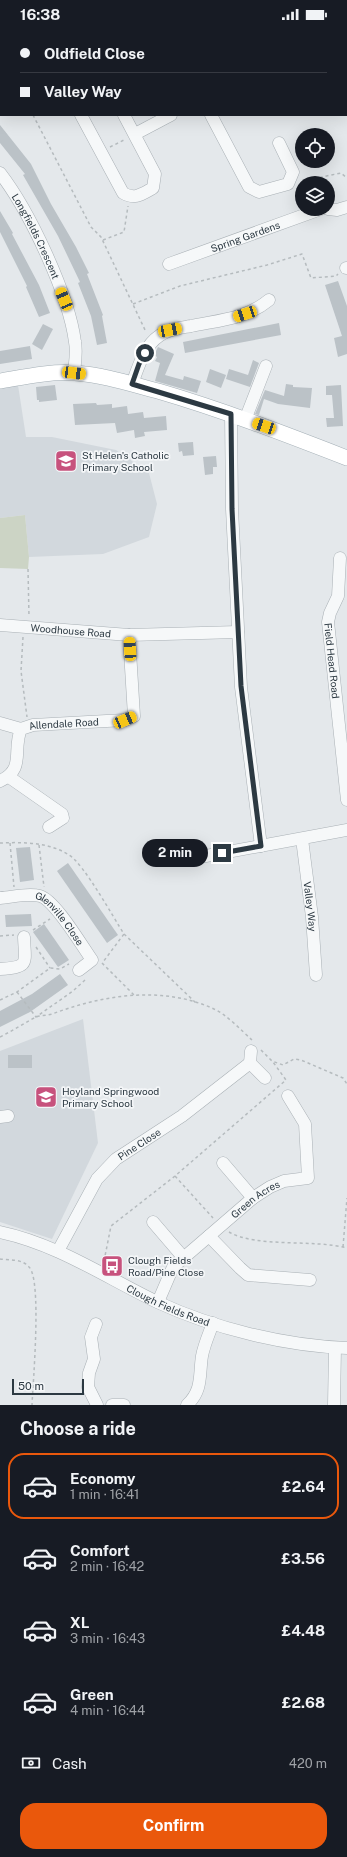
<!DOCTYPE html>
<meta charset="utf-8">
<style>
:root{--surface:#171b24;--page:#20242c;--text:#f1f3f6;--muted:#9ea1a6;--line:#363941;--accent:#ea580c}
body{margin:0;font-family:"Public Sans",sans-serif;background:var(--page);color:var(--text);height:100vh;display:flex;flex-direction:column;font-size:15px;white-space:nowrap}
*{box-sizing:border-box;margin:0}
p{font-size:13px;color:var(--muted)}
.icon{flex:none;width:22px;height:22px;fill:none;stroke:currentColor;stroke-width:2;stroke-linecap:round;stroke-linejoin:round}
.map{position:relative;height:1377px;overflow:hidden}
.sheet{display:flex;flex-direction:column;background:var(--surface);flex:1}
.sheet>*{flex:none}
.hud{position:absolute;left:0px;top:0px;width:347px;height:88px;box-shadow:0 4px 16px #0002;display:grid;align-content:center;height:88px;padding:0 20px;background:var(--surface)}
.tools{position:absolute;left:295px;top:100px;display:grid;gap:8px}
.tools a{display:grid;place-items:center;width:40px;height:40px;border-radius:50%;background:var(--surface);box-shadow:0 4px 16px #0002;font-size:20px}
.scale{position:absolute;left:12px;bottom:10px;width:72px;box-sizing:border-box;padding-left:4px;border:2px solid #2c3942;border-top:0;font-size:11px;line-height:14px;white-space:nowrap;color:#2c3942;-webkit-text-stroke:3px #f4f6f8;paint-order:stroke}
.end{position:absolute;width:18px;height:18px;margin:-9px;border:5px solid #2c3942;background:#fff;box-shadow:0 0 0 2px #fff}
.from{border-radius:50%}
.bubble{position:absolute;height:28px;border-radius:14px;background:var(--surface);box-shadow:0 4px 16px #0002;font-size:13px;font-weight:700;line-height:28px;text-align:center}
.car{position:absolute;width:12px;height:24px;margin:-12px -6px;border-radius:5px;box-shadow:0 0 3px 1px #0007;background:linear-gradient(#f5c518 24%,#345 0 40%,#f5c518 0 76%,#345 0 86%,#f5c518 0)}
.hud b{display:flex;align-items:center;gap:14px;height:38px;font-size:15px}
.hud b+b{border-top:1px solid var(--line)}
.hud i{width:10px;height:10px;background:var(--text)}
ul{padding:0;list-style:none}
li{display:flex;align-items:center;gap:12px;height:66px;margin:0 8px 6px;padding:0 12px;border:2px solid transparent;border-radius:16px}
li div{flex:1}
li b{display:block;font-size:15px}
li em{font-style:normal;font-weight:700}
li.active{border-color:var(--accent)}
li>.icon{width:36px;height:36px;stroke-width:1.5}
h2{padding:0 20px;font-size:18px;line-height:48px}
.pay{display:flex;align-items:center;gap:10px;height:44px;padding:0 20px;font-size:15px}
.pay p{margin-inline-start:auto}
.cta{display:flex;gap:8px;margin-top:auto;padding:8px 20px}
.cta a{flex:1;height:46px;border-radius:16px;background:var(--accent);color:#fff;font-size:16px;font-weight:700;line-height:46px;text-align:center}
.status{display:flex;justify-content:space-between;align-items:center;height:28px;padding:0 20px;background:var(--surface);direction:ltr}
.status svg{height:11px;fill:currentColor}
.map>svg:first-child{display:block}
.built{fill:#d2d8dd}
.green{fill:#ccd4c5}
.building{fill:#bbc2c7}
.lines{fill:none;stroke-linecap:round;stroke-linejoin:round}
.minor-casing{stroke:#a9b0b5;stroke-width:13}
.major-casing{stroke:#a4afb6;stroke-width:16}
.path{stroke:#b5bbbe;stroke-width:1.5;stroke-dasharray:3 3;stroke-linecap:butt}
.minor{stroke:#f6f8f9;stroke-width:12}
.major{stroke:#fff;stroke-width:15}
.route{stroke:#2c3942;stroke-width:5}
.labels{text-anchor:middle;stroke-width:3.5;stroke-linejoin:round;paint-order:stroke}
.street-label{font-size:10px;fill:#2c3942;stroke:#f4f6f8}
.poi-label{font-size:10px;fill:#2c3942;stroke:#f4f6f8;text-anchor:start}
</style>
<div class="status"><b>16:38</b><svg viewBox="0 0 49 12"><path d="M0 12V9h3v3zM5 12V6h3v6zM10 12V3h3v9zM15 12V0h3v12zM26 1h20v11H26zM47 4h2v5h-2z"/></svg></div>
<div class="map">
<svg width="347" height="1377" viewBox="0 0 347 1377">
<rect width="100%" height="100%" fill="#e4e8eb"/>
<g class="built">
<path d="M18,357L26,409H52L116,422L149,445L157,476L149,509L103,526L29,529L25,487L0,490V359Z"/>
<path d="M83,991L98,1115L52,1211L0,1194V1023Z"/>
</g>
<path class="green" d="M25,487L29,529L28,541L0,540V490Z"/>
<g class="building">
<path d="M0,97L31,136L51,176L76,219L89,245L87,246L103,287L102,288L107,315L97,317L91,288L78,255L80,254L58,208L23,147L25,146L0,115Z"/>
<path d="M0,183L13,205L12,206L39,257L50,285L39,289L26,259L27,258L0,204Z"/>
<path d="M338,253L347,278V326L338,329L334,310L342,308L325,257Z"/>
<path d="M279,295L281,307L185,325L183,314Z"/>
<path d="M43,296L53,301L42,322L32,316Z"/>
<path d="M30,318L32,331L0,336V323Z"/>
<path d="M158,319L174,326L165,347L183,352L184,348L201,353L197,365L155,353L160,335L155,333L157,329L154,327Z"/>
<path d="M253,332L259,335L250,359L226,351L229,341L248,347Z"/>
<path d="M210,341L226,347L221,360L206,354Z"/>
<path d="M286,356L293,357V359L312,360L310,380L278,376L264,371L259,387L255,386L265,362L284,368Z"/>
<path d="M55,357L57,372L39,374V372H37L36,359Z"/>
<path d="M341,357L343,398L327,399L326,390H334L332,367H326V358Z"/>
<path d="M96,375L97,377L112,376V380L127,378L128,386L143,384L144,390L166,388L167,402L144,404L145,408L135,410L134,402L117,405L115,395L75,397L73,376Z"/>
<path d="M193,414L194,427L183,428L182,423L179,424L178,415Z"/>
<path d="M216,428L217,439H213V446L205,447L203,429Z"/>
<path d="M30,819L34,852L20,854L16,820Z"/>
<path d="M68,835L118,907L107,915L57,843Z"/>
<path d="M31,886L32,898L6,899L5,887Z"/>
<path d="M44,896L69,932L58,939L33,904Z"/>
<path d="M60,946L68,957L30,984L0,999V983L32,966Z"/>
<rect x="8" y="1027" width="24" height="13"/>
</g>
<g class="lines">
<g class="minor-casing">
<g id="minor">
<path d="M167,0L168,1"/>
<path d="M298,0L299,1"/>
<path d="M0,11L1,13"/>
<path d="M346,23L347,22"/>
<path d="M346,57L347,58"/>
<path d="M81,87L123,165C135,172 142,166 153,160L155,146L124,87"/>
<path d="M211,87L249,159L259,164L288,156L293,144L279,115"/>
<path d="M135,106L171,87"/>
<path id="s1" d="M0,145C30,184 69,267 75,314C77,324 75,335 74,345"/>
<path d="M328,181L337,182L347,179"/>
<path id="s2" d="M169,236L321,181"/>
<path d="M346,240H347"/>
<path d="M132,356C138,340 144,318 159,308C168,301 180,300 191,298C220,292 246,291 269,272"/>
<path d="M231,386L232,481L241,659L261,818"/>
<path d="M245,392L266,338"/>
<path id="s3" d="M340,530L338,568L330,585L328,594L347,772"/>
<path id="s4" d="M0,597L129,607L238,604"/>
<path d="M0,695L21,701"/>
<path d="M9,749L62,786L63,790L49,799"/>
<path id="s5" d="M0,753C26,741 12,722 21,701L33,697L125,692L134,688L129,607"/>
<path id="s6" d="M302,811L312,889L316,947"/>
<path d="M195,830L347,802"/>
<path id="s7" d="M0,870C13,869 28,865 40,868C55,872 82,918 92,932L79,942"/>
<path d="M0,941C30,939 25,936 24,909"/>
<path d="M251,1023L250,1035L265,1050"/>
<path d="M0,1089L8,1088"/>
<path d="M223,1135L253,1170"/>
<path d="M153,1194L183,1229"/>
<path id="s8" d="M0,1204C57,1216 105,1249 157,1274C213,1300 285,1318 347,1320"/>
<path d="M209,1208L240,1240L248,1247L310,1252"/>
<path id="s9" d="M58,1223L97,1151L116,1131L182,1088L250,1035"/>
<path id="s10" d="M158,1274L173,1239L253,1170L270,1159L284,1153L308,1150L305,1096L288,1068"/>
<path d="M96,1296L91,1309L94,1331L89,1345L88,1359L97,1377"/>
<path d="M112,1377H124"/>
<path d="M187,1377C203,1362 199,1347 202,1328C204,1317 209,1306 213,1295"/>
<path d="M334,1377L335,1320"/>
</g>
</g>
<g class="major-casing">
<path id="major" d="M0,353C24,349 51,343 75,345C104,347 131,356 158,363C223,382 285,406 347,430"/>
</g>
<g class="path">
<path d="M33,87L91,199L101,209L146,304"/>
<path d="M110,119L124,112"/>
<path d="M302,153L341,145L347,150"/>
<path d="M103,212L124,204L128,178"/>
<path d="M133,276L180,258L267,237L302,226L311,250L336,248L338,246"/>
<path d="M28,541L29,589"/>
<path d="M23,609L21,643L27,689"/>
<path d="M0,815C23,814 49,814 69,827C84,836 113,889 124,906L103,934"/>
<path d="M10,815L14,859"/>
<path d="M39,817L44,859"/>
<path d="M33,902L50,891"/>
<path d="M124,906L196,975"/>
<path d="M0,908L14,907"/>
<path d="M36,919L50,940"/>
<path d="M102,935L134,967"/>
<path d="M17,964L36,989L73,963L85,952"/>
<path d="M0,972L17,964L50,940L60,941L69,936"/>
<path d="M0,1009C12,1003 23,996 34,990C39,987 46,988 52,986C103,967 162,957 214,981C226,986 242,1003 252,1012"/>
<path d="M261,1022L272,1033L283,1037L294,1031L301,1032L343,1050L347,1056"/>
<path d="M175,1148L213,1190"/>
<path d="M229,1204C257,1220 313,1211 347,1220"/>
<path d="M343,1219L347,1170"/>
<path d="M0,1231C9,1232 23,1231 29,1239C42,1251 33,1354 32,1377"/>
<path d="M104,1233L111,1198L175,1148L286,1052L273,1034"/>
</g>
<use href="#minor" class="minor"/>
<use href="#major" class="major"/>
</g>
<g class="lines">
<path class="route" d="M145,325L139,336L132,356L231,386L232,481L241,658L261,818L222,825"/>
</g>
<defs>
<g id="school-square" transform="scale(1.15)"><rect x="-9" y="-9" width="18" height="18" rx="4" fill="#c7527d" stroke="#f4f6f8"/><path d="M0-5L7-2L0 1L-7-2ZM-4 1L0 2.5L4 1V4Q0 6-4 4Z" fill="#fff"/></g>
<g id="bus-square" transform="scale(1.15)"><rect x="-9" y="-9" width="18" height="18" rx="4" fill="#c7527d" stroke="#f4f6f8"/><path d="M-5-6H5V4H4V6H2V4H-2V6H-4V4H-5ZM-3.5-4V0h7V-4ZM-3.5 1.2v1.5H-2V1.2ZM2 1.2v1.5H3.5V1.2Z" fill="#fff"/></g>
</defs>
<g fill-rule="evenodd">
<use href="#school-square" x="66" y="433"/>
<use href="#school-square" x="46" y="1069"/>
<use href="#bus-square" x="112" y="1238"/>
</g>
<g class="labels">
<g class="street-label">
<text dy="4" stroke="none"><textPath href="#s2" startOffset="81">Spring Gardens</textPath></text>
<text dy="4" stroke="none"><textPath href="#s1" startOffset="73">Longfields Crescent</textPath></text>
<text dy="4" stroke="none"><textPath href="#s4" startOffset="71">Woodhouse Road</textPath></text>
<text dy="4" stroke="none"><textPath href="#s3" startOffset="105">Field Head Road</textPath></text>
<text dy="4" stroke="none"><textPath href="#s5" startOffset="103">Allendale Road</textPath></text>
<text dy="4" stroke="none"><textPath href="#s6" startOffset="68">Valley Way</textPath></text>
<text dy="4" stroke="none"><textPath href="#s7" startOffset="70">Glenville Close</textPath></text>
<text dy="4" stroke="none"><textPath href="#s9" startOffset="137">Pine Close</textPath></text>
<text dy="4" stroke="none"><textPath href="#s10" startOffset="145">Green Acres</textPath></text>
<text dy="4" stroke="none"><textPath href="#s8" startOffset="184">Clough Fields Road</textPath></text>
</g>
<g class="poi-label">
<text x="82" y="431">St Helen's Catholic<tspan x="82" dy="12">Primary School</tspan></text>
<text x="62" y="1067">Hoyland Springwood<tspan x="62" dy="12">Primary School</tspan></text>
<text x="128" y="1236">Clough Fields<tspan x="128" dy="12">Road/Pine Close</tspan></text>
</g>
</g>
</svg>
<div class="tools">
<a><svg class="icon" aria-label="locate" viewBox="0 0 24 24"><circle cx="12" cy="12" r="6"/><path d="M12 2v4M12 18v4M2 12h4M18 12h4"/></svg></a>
<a><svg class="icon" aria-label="layers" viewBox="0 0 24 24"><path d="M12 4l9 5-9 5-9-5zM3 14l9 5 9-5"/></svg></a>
</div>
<div class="scale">50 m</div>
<i class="end from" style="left:145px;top:325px"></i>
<i class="end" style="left:222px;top:825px"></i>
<div class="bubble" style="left:142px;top:811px;width:66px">2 min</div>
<i class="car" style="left:64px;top:271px;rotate:337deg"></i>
<i class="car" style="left:245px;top:286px;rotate:252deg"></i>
<i class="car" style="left:170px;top:302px;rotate:79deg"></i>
<i class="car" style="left:74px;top:345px;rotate:97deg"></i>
<i class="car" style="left:264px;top:398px;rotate:289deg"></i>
<i class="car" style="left:130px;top:621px;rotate:357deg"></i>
<i class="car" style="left:125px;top:692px;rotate:67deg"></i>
<div class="hud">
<b><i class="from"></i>Oldfield Close</b>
<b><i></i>Valley Way</b>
</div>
</div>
<section class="sheet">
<h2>Choose a ride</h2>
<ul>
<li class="active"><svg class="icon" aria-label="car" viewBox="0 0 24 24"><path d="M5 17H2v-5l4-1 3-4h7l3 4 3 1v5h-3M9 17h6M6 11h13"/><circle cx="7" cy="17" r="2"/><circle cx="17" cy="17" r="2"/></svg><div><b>Economy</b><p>1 min · 16:41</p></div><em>£2.64</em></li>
<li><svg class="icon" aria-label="car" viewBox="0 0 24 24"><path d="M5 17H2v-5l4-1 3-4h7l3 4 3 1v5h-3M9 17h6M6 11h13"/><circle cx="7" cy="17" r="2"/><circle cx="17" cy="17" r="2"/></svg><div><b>Comfort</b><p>2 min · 16:42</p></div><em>£3.56</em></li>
<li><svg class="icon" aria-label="car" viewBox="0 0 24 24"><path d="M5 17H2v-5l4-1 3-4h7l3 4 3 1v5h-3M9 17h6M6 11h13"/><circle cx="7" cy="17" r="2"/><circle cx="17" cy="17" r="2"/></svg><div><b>XL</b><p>3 min · 16:43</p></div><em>£4.48</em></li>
<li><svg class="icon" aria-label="car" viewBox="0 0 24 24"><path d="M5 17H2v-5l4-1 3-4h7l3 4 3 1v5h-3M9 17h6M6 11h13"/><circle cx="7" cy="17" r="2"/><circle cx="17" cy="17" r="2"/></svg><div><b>Green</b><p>4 min · 16:44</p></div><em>£2.68</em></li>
</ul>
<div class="pay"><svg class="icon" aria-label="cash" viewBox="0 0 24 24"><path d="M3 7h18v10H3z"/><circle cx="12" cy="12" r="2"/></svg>Cash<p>420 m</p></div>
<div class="cta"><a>Confirm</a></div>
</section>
